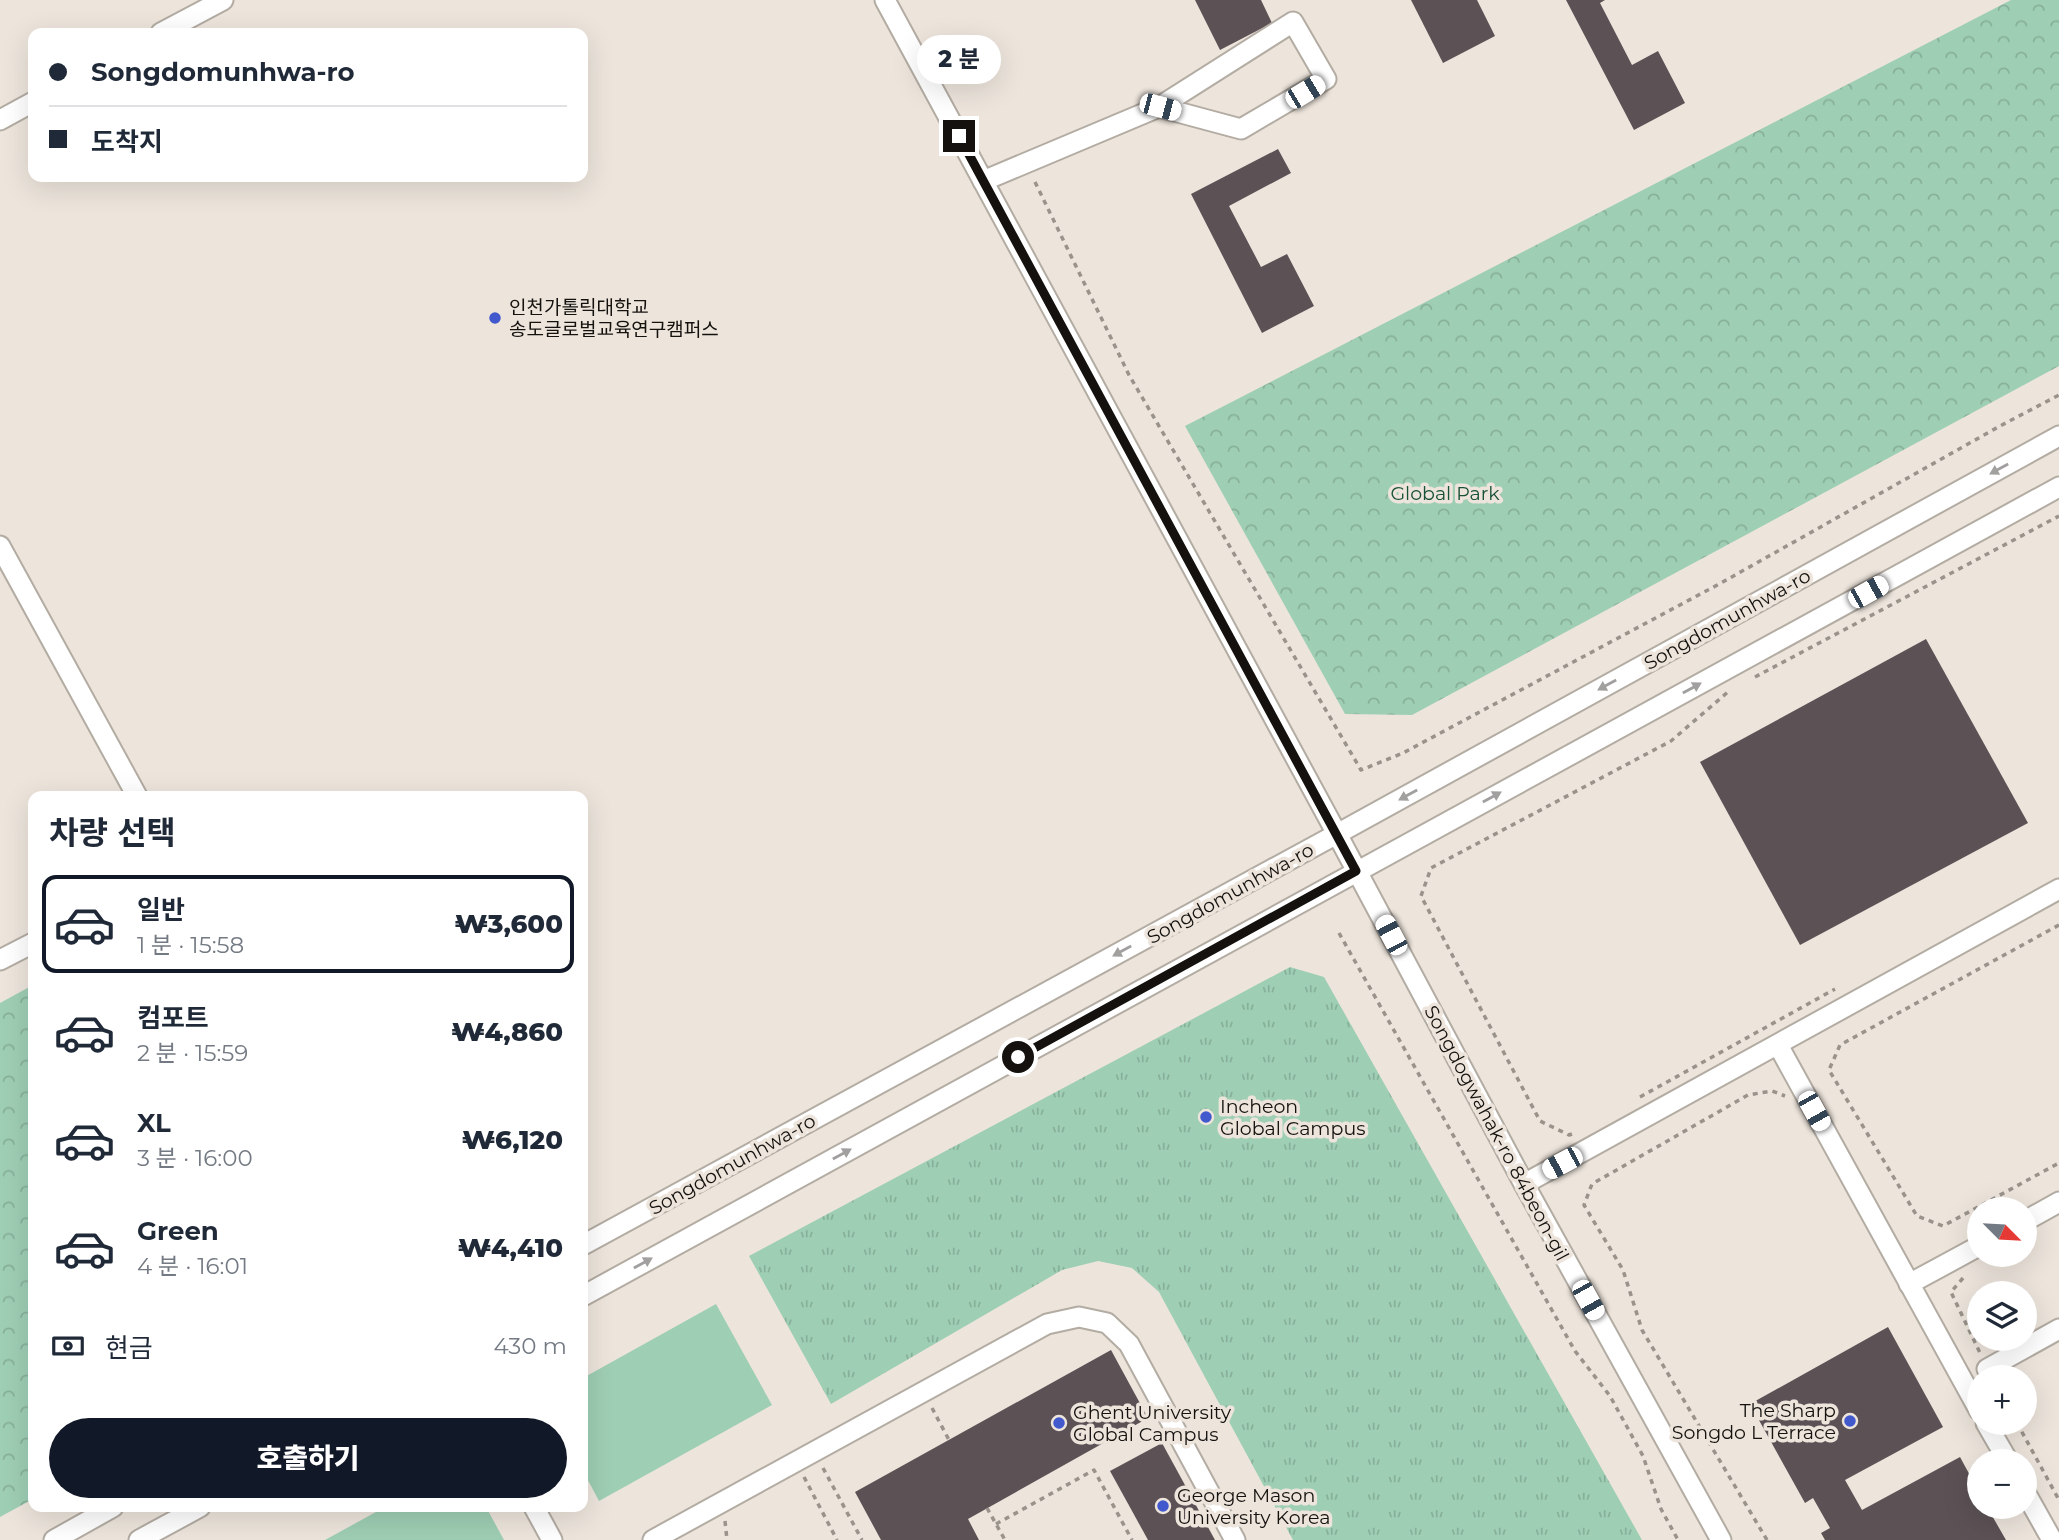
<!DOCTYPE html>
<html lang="ko">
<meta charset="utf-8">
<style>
:root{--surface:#fff;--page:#f6f6f7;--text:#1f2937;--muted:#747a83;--line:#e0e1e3;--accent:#111827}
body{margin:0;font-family:Montserrat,"Noto Sans KR",sans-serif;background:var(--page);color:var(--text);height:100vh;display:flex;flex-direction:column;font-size:26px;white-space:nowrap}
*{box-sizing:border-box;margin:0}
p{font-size:23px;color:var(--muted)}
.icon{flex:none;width:38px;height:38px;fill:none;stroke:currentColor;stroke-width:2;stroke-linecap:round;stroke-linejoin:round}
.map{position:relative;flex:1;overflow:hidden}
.details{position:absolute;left:28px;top:791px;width:560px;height:721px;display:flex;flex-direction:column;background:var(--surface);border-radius:14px;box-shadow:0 7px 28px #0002}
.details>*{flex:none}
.guide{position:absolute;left:28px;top:28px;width:560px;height:154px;border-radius:14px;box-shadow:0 7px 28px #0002;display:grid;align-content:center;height:154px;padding:0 21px;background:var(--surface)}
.needle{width:46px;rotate:114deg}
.fabs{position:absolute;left:1967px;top:1197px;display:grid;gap:14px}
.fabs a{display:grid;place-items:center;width:70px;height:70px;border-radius:50%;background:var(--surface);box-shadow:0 7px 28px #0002;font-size:35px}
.end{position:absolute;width:32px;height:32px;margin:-16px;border:9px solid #14110e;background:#fff;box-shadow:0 0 0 4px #fff}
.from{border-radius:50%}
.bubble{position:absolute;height:49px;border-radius:24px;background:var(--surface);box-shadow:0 7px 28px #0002;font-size:23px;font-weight:800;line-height:49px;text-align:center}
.car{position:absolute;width:21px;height:42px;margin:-21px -10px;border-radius:9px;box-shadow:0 0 5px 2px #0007;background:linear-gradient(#fff 24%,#345 0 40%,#fff 0 76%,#345 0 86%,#fff 0)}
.guide b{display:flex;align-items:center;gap:24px;height:66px;font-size:26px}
.guide b+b{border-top:2px solid var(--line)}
.guide i{width:18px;height:18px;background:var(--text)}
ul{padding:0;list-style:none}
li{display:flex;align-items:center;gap:21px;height:98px;margin:0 14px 10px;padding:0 7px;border:4px solid transparent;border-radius:14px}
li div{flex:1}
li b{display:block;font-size:26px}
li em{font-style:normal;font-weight:800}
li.on{border-color:var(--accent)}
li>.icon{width:63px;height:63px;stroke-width:1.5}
h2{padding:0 21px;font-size:32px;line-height:84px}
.pay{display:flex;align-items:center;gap:18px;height:77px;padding:0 21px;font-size:26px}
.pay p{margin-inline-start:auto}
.action{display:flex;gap:14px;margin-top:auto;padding:14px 21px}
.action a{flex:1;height:80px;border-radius:42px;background:var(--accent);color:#fff;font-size:28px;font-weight:800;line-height:80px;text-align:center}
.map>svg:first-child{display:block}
.grass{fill:url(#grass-tufts)}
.park{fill:url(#park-crowns)}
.pitch{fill:#9eceb4}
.building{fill:#5c5256}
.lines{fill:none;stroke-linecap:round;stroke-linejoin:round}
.minor-casing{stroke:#b3aca3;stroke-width:23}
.path{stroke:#99938c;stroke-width:3.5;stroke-dasharray:5 5;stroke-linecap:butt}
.minor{stroke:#fff;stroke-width:19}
.oneway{fill:#a1a09f}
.route{stroke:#14110e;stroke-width:9}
.poi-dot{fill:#4159cc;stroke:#ede5dc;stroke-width:2.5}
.labels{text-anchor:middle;stroke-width:7;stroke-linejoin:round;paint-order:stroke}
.poi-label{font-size:19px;fill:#14110e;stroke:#ede5dc;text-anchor:start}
.park-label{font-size:19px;fill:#185138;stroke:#ede5dc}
.street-label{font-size:19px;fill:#14110e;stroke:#ede5dc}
</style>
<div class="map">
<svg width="2059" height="1540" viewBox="0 0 2059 1540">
<defs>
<pattern id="grass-tufts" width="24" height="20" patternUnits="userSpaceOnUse" patternTransform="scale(1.75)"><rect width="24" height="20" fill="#9eceb4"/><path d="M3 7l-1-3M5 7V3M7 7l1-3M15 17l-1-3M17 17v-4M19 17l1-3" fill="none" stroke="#87b09a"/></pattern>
<pattern id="park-crowns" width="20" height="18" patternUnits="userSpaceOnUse" patternTransform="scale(1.75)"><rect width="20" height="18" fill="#9eceb4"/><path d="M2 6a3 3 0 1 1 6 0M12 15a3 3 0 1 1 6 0" fill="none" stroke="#87b09a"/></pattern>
</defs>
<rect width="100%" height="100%" fill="#ede5dc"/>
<path class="grass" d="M1290,967L1324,977L1642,1540H1293L1159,1292L1132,1268L1098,1261L1062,1270L831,1404L749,1256Z"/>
<g class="park">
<path d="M2011,0H2059V366L1412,715L1345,714L1185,426Z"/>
<path d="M33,985V1499L0,1517V1003Z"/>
</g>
<g class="pitch">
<path d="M716,1304L772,1405L599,1501L583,1471V1378Z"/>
<path d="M385,1507H486L504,1540H325Z"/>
</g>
<g class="building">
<path d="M1195,0H1261L1272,23L1220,50Z"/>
<path d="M1411,0H1477L1495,36L1443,63Z"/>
<path d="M1566,0H1605L1600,3L1632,65L1658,51L1685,103L1634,130Z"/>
<path d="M1278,149L1291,173L1229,206L1261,267L1287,254L1314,306L1262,333L1191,194Z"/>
<path d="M1926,639L2028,823L1800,945L1700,762Z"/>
<path d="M1888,1327L1943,1427L1845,1480L1862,1510L1960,1457L1979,1492V1507H1987L2006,1540H1825L1821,1533L1830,1528L1813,1498L1805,1503L1750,1404Z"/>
<path d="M1111,1350L1148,1418L968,1519L979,1540H881L855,1492Z"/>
<path d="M1162,1443L1215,1540H1148L1110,1471Z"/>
</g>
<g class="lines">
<g class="minor-casing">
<g id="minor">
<path d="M885,0L1337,834L1524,1184L1721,1540"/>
<path d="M161,33L223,0"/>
<path d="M0,120L33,102"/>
<path d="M983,181L1159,107L1241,129L1326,79L1293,22L1159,107"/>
<path d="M0,546L137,796"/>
<path d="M0,960L33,943"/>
<path d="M1778,1045L1979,1410"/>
<path d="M1524,1184L2059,889"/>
<path d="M2025,1221L2059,1202"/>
<path d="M583,1245L1337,834L2059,436"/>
<path d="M1909,1284L1979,1246"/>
<path d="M583,1296L2059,487"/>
<path d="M1987,1369L2059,1329"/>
<path d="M1986,1423L2008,1461"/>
<path d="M2025,1492L2052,1540"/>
<path d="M534,1507L552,1540"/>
<path d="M54,1540L113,1507"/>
<path d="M139,1540L200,1507"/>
<path d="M653,1540L1047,1324L1079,1317L1107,1323L1129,1344L1235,1540"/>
</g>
</g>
<g class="path">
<path d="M1035,182L1129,375L1361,770L1403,753L1721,583L2000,426L2059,395"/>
<path d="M1755,677L2059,516"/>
<path d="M2059,925L1840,1045L1829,1070L1917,1216L1943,1226L2059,1163"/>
<path d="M1339,933L1575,1351L1610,1396L1643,1456L1661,1509L1678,1540"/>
<path d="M1640,1097L1835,989"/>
<path d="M1572,1134L1569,1135L1540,1121L1421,896L1431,868L1671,741L1729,691"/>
<path d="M1963,1278L1951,1292L1980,1353"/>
<path d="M932,1408L949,1440"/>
<path d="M2017,1423L2059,1500"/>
<path d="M823,1468L862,1540"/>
<path d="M804,1477L837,1540"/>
<path d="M987,1508L1005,1540"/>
<path d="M725,1521L727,1540"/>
<path d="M996,1524L1094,1470L1132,1540"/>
<path d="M1767,1540L1642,1330L1623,1270L1584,1205L1592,1184L1748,1095L1772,1091L1785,1096"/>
</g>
<use href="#minor" class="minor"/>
</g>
<defs><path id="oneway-solid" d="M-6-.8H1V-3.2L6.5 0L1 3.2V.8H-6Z" transform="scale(1.75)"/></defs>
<g class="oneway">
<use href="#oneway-solid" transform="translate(1999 469) rotate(151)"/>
<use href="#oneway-solid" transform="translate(1607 685) rotate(151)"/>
<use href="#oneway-solid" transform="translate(1692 688) rotate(-29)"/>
<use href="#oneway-solid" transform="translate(1408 795) rotate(151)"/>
<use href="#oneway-solid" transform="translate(1492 797) rotate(-29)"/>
<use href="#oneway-solid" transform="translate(1122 951) rotate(151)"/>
<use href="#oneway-solid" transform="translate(842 1154) rotate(-29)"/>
<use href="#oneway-solid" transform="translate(643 1263) rotate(-29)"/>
</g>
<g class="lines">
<path class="route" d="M959,136L1356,871L1018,1057"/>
</g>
<g class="poi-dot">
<circle cx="495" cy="318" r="7"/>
<circle cx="1206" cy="1117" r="7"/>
<circle cx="1850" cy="1421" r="7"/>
<circle cx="1059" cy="1423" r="7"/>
<circle cx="1163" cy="1506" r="7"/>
</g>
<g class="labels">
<g class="poi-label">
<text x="509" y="314">인천가톨릭대학교<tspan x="509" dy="22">송도글로벌교육연구캠퍼스</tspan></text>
<text x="1220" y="1113">Incheon<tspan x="1220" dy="22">Global Campus</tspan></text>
<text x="1836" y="1417" text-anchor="end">The Sharp<tspan x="1836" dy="22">Songdo L Terrace</tspan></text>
<text x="1073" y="1419">Ghent University<tspan x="1073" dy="22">Global Campus</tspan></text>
<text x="1177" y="1502">George Mason<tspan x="1177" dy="22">University Korea</tspan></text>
</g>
<g class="park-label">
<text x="1445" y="500">Global Park</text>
</g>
<g class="street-label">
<text transform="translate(1727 619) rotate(-29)" y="7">Songdomunhwa-ro</text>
<text transform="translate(1230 893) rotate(-29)" y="7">Songdomunhwa-ro</text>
<text transform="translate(1497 1133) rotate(62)" y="7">Songdogwahak-ro 84beon-gil</text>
<text transform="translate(732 1164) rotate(-29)" y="7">Songdomunhwa-ro</text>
</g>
</g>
</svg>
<div class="fabs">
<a><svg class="needle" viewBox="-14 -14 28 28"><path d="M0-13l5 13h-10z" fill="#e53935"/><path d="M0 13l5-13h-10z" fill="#747a83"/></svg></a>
<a><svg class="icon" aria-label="layers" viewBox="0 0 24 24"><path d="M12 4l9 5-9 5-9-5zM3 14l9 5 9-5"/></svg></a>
<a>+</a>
<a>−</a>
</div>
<i class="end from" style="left:1018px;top:1057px"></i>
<i class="end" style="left:959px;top:136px"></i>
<div class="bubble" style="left:917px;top:35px;width:84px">2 분</div>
<i class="car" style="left:1305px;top:92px;rotate:59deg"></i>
<i class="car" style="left:1160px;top:107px;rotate:105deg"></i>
<i class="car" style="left:1868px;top:592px;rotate:61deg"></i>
<i class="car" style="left:1391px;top:935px;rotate:332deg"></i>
<i class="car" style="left:1814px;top:1111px;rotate:151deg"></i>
<i class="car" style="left:1562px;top:1163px;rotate:242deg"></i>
<i class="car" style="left:1588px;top:1300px;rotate:151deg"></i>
<div class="guide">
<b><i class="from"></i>Songdomunhwa-ro</b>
<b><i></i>도착지</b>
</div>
<section class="details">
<h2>차량 선택</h2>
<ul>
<li class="on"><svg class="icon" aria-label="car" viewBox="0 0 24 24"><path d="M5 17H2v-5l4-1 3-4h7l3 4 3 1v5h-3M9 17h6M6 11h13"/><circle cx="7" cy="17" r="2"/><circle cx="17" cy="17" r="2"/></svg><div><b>일반</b><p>1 분 · 15:58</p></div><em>₩3,600</em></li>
<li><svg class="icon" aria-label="car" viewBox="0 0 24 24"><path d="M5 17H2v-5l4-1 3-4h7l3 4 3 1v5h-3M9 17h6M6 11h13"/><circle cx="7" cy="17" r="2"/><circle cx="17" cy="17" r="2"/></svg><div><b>컴포트</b><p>2 분 · 15:59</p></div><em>₩4,860</em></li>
<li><svg class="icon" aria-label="car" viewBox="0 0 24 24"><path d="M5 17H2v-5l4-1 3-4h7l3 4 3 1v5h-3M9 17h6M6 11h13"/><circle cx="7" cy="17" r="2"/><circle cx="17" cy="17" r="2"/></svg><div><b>XL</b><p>3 분 · 16:00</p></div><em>₩6,120</em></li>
<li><svg class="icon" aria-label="car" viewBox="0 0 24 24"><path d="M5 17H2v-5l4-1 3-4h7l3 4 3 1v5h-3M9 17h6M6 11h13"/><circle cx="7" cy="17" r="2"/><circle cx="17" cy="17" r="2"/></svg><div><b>Green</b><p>4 분 · 16:01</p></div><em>₩4,410</em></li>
</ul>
<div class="pay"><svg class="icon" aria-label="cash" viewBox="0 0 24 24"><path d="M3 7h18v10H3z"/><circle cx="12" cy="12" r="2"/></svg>현금<p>430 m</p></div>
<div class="action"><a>호출하기</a></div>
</section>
</div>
